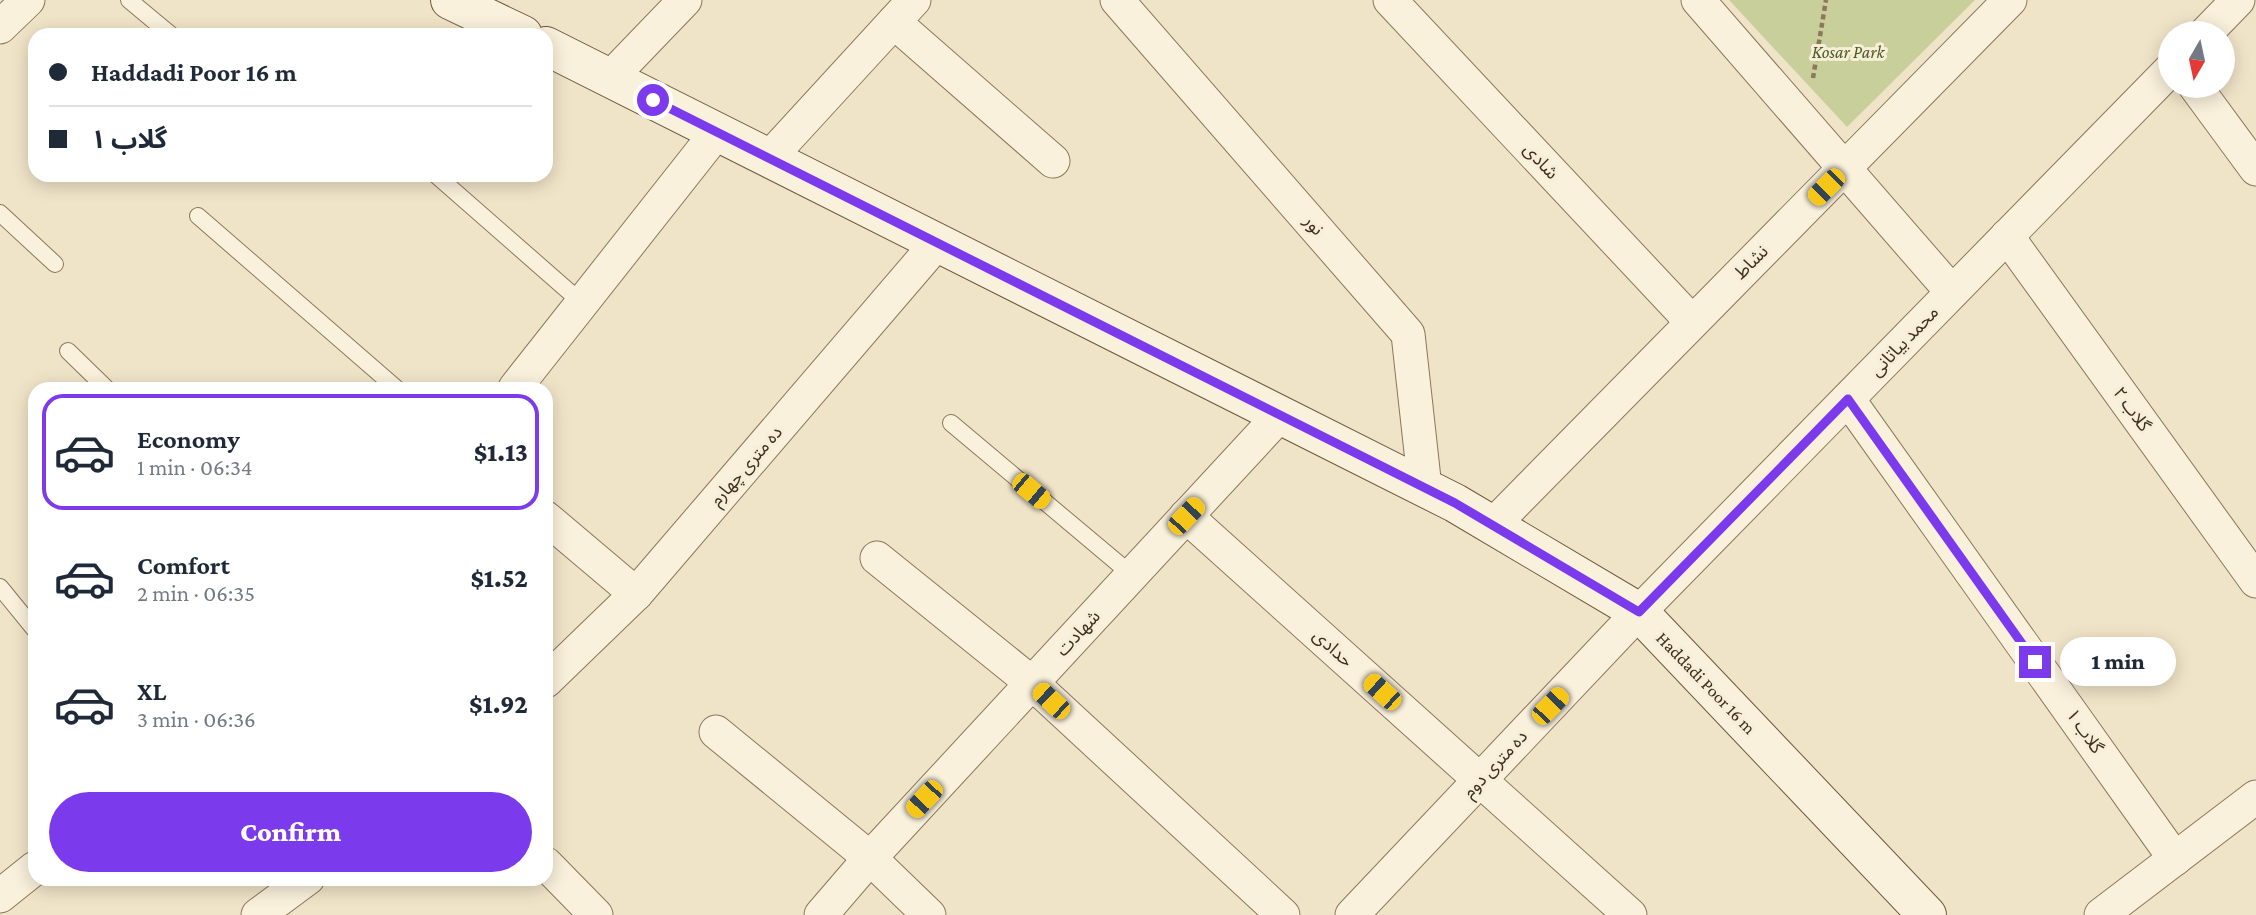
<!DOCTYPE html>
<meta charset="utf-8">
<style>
:root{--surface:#fff;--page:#f6f6f7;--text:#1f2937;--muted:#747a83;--line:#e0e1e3;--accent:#7c3aed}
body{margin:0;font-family:"Crimson Pro","Noto Sans Arabic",serif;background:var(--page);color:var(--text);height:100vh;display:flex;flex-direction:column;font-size:26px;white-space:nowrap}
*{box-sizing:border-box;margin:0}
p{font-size:23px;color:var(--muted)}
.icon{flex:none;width:38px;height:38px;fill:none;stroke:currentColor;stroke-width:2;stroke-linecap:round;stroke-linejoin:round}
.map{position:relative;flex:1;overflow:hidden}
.drawer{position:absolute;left:28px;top:382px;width:525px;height:504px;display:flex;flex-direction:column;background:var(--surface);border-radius:21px;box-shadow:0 4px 18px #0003}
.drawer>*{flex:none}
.banner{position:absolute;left:28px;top:28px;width:525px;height:154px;border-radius:21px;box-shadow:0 4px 18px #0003;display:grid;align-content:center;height:154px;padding:0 21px;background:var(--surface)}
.needle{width:46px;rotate:189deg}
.tools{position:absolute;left:2158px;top:21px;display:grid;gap:14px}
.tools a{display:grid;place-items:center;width:77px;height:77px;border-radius:50%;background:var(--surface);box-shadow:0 4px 18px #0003;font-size:35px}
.end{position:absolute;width:32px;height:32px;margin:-16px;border:9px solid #7c3aed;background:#fff;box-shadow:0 0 0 4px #fff}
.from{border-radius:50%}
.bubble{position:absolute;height:49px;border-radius:24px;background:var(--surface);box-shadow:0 4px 18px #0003;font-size:23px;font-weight:800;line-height:49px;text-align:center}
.car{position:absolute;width:21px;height:42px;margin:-21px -10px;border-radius:9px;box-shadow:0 0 5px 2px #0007;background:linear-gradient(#f5c518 24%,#345 0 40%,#f5c518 0 76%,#345 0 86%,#f5c518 0)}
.banner b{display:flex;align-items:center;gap:24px;height:66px;font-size:26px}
.banner b+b{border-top:2px solid var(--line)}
.banner i{width:18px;height:18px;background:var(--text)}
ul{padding:12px 0 0;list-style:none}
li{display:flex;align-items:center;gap:21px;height:116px;margin:0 14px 10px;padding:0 7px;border:4px solid transparent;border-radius:21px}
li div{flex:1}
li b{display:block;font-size:26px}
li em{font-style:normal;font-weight:800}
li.on{border-color:var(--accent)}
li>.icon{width:63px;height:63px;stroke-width:1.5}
.action{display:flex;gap:14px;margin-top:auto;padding:14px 21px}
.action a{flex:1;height:80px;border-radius:42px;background:var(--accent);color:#fff;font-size:28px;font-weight:800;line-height:80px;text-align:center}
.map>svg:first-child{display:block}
.park{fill:#c9cf9b}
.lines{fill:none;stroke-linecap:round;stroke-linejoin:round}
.lane-casing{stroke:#8d765c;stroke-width:18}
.street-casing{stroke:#8d765c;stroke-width:35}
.secondary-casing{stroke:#6f573f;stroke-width:40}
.path{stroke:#8d765c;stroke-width:4.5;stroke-dasharray:5 3.5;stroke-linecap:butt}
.lane{stroke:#faf1dc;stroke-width:16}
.street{stroke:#faf1dc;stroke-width:33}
.secondary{stroke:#faf1dc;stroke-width:38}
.route{stroke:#7c3aed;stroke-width:9}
.labels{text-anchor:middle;stroke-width:6;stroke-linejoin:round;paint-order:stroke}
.park-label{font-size:18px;font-style:italic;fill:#4d5a26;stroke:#f7eed8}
.street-label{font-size:18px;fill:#3d2e20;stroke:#f7eed8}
</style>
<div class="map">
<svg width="2256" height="915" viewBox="0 0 2256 915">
<rect width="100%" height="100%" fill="#f0e4c8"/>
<path class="park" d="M1729,0H1975L1847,127Z"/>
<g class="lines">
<g class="lane-casing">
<g id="lane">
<path d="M129,0L171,35"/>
<path d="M436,175L582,303"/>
<path d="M0,213L55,264"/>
<path d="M198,216L396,388"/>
<path d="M68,351L106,388"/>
<path d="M951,423L1132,575"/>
<path d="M0,587L35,630"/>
</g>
</g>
<g class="street-casing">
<g id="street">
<path d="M1117,0L1408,334L1425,488"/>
<path d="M1390,0L1692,322"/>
<path d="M1698,0L1952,292"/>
<path d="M894,22L1053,161"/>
<path d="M0,27L28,0"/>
<path d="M2206,33L2238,0"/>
<path d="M610,78L685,0"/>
<path d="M2195,86L2256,169"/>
<path d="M769,158L914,0"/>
<path d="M2007,236L2256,581"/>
<path d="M515,388L717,132"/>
<path d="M1848,399L2175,859"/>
<path d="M1186,516L1630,915"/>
<path d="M546,518L636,594"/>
<path d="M1493,525L2010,0"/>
<path d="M877,558L1032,683L1283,915"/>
<path d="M546,681L636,594L937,243"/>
<path d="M716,732L870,858L929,915"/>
<path d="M546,864L596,915"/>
<path d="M0,896L35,868"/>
<path d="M258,915L308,878"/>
<path d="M821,915L870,858L1280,415"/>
<path d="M1352,915L1639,612L2170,70"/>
<path d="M2101,915L2256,797"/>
</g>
</g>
<g class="secondary-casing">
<g id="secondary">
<path d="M450,0L523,35"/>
<path d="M546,46L1455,503L1639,612L1927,915"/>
</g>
</g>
<path class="path" d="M1813,78L1826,0"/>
<use href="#lane" class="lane"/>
<use href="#street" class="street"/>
<use href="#secondary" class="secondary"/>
</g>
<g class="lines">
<path class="route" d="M653,100L1455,503L1639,612L1848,399L2035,662"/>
</g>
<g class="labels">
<g class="park-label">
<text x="1848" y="58">Kosar Park</text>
</g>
<g class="street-label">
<text transform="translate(1541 161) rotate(47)" y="6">شادی</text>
<text transform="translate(1314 225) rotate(49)" y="6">نور</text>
<text transform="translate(1751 262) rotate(-45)" y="6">نشاط</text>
<text transform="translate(1904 341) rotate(-46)" y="6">محمد بیاتانی</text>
<text transform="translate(2132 409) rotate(54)" y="6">گلاب ۲</text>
<text transform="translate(746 466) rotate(-49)" y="6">ده متری چهارم</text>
<text transform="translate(1078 633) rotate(-47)" y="6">شهادت</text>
<text transform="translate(1333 648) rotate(42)" y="6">حدادی</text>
<text transform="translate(1706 683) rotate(46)" y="6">Haddadi Poor 16 m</text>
<text transform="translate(2085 731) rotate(55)" y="6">گلاب ۱</text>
<text transform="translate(1495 764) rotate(-47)" y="6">ده متری دوم</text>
</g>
</g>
</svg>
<div class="tools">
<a><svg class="needle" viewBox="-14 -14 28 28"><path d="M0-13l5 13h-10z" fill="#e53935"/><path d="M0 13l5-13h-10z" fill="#747a83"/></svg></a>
</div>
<i class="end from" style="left:653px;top:100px"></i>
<i class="end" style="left:2035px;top:662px"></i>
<div class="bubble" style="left:2060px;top:637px;width:116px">1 min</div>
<i class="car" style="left:1826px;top:187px;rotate:225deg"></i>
<i class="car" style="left:1031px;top:491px;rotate:130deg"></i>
<i class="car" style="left:1186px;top:516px;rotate:43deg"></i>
<i class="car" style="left:1382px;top:692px;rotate:312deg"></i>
<i class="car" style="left:1051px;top:701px;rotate:313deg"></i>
<i class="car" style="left:1550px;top:706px;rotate:44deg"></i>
<i class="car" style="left:924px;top:799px;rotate:223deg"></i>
<div class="banner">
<b><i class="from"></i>Haddadi Poor 16 m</b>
<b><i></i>گلاب ۱</b>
</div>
<section class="drawer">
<ul>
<li class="on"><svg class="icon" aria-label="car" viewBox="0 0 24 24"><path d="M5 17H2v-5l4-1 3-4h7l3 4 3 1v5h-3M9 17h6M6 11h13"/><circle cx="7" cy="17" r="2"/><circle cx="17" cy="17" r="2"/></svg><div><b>Economy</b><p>1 min · 06:34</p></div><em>$1.13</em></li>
<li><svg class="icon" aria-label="car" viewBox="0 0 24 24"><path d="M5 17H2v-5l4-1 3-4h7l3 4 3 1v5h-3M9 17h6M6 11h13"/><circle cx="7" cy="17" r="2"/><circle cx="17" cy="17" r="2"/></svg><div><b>Comfort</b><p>2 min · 06:35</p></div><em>$1.52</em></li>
<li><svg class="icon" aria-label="car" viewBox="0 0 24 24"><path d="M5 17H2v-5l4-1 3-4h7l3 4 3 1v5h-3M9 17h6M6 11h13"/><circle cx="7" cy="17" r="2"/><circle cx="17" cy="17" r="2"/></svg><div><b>XL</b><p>3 min · 06:36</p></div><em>$1.92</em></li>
</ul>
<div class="action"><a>Confirm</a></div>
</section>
</div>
